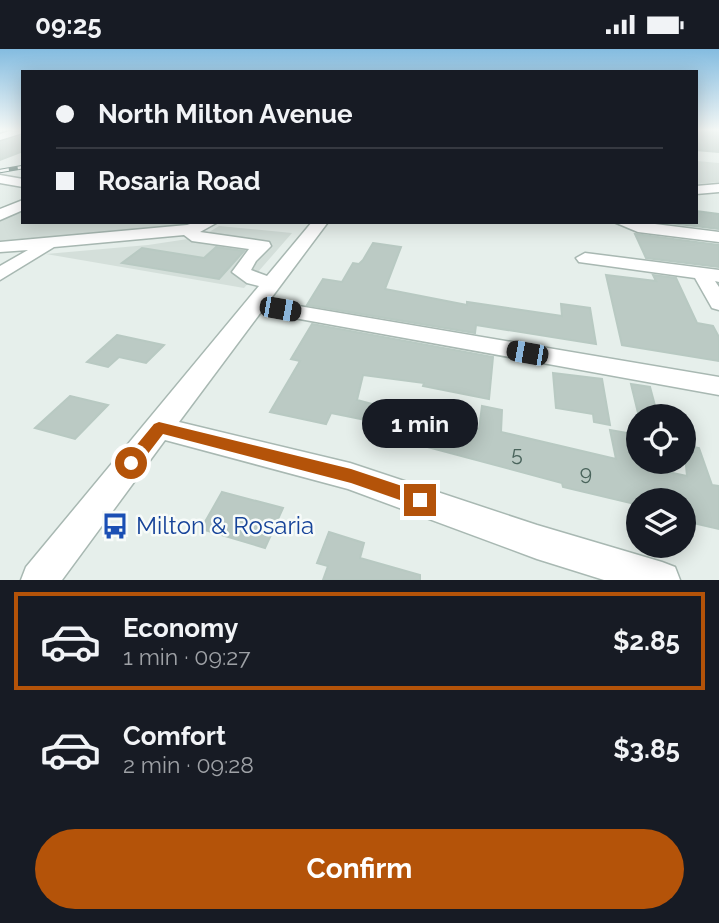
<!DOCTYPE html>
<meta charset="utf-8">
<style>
:root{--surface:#171b24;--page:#242831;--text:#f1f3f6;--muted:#9ea1a6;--line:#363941;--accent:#b45309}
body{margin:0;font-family:Raleway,sans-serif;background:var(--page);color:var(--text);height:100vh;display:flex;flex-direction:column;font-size:26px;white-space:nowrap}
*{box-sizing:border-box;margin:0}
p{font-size:23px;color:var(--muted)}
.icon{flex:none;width:38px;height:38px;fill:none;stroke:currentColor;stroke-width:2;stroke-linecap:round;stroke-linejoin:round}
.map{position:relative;height:531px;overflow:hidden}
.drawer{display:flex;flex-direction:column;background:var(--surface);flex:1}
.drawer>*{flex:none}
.banner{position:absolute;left:21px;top:21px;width:677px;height:154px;border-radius:0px;box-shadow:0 4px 18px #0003;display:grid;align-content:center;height:154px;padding:0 35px;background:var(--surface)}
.buttons{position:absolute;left:626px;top:355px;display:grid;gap:14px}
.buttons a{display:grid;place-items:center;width:70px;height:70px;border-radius:50%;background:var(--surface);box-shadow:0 4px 18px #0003;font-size:35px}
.end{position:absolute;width:32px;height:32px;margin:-16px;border:9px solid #b45309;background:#fff;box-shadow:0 0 0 4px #fff}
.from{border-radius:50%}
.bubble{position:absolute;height:49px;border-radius:24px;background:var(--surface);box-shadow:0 4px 18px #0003;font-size:23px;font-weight:700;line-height:49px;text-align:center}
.car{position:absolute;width:21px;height:42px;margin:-21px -10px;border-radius:9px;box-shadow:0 0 5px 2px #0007;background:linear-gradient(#222 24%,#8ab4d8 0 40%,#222 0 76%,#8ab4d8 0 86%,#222 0)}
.banner b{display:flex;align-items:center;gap:24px;height:66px;font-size:26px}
.banner b+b{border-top:2px solid var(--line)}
.banner i{width:18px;height:18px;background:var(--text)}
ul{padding:12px 0 0;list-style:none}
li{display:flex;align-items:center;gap:21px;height:98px;margin:0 14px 10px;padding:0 21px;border:4px solid transparent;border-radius:0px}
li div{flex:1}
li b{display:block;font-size:26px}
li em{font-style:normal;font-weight:700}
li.active{border-color:var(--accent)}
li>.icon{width:63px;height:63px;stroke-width:1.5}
.button{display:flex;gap:14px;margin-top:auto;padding:14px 35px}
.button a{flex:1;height:80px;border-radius:42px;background:var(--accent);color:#fff;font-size:28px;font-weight:700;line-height:80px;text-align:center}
.status{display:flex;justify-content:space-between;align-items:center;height:49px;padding:0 35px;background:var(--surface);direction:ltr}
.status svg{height:19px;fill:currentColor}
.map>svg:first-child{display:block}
.built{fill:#d4dfda}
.building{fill:#bbcac4;stroke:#b8c9c2;stroke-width:2}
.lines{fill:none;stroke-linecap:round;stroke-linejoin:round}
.minor-casing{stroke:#a8b8b2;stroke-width:3}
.minor{fill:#fff;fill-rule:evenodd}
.rail-casing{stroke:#5f7d75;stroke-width:4.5}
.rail{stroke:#f7fbf9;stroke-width:2.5;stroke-dasharray:9;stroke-linecap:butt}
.route{fill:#b45309}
.labels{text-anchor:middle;stroke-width:5;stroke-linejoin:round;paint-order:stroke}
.near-number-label{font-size:21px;fill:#4a645c}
.near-transit-label{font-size:24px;fill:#164399;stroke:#f7fbf9;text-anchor:start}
</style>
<div class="status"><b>09:25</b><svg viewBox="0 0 49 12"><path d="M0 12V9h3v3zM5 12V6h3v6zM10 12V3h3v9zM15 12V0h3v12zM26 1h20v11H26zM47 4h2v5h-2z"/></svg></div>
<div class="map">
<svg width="719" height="531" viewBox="0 0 719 531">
<rect width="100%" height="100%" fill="#e6efeb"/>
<g class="built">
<path d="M697,112L719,114V133L697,135Z"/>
<path d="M23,159V173H198L181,178L0,194V170Z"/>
<path d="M219,177L292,184L244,239L46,205L148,196L201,188Z"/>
</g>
<g class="building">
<path d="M696,81L719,83V103L696,101Z"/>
<path d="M23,87V102L0,111V93Z"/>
<path d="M696,162L719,165V180L662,173H696Z"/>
<path d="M635,185L719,196V218L646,209Z"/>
<path d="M373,194L401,198L385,240L467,256V253L562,267L561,255L590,259L596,295L476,276L475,284L307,256L323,230L342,233L353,214L359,215L363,211Z"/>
<path d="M216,198L244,202L219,230L122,214L142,199L204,209Z"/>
<path d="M606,226L656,232L653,226L676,229L697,274L713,277L719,288V312L622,296Z"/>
<path d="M312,275L493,308L489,350L423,337L424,334L363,326L357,351L372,355L366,371L331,364L326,375L270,363L300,312L291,310Z"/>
<path d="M117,286L164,296L146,314L119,308L108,318L87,313Z"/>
<path d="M553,324L602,330L610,376L594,373L593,365L556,359Z"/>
<path d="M631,335L650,338L658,368H639Z"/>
<path d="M70,347L108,356L75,390L35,379Z"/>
<path d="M482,357L502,361L501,383L616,410L610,381L639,386V417L687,427L684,396L699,399L712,436L719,437V480L684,472V452H639V456L563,438L562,434L420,396L427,367L479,380Z"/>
<path d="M222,443L283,459L265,499L201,480Z"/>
<path d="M329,483L364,494L360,509L420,526V531H323L328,517L317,514Z"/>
</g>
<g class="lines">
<g class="minor-casing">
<g id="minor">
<path d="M13,81H23V84L0,91V85Z"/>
<path d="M0,126L23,130V138L0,134Z"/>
<path d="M719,135V143L696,145V137Z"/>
<path d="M23,151V161L0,171V160Z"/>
<path d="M196,173H218L200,183L269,193L271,197L256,212L251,221L267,227L312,173H328L269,252L719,328V346L261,263L179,373L350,414L537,476L662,513L675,518L680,531H604L537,510L348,440L165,391L62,531H21L26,518L259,237L247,234L232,223L249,200L192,192L184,186L54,198L0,231V217L28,201L0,203V193L187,176Z"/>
<path d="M614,173H639L719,183V193L638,183Z"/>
<path d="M585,204L719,221V233L715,232L719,238V261L712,259L695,229L579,213L576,209Z"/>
</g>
</g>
<use href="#minor" class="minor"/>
<g class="rail-casing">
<path id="rail" d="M0,122L23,118"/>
</g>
<use href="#rail" class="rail"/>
</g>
<linearGradient id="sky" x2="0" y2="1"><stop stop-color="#84bce0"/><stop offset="0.52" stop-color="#f4f8f6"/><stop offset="1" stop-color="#f4f8f6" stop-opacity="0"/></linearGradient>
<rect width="719" height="155" fill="url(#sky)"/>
<path class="route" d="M159,373L351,420L426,445L429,451L426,456L420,458L351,434L163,385L137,419H126L123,414L126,409L154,375Z"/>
<defs>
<g id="bus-bare" transform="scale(2.1)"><path d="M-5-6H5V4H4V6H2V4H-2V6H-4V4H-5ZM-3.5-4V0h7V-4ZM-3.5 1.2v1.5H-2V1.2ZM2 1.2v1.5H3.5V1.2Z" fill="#1a4fb4" stroke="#f7fbf9" stroke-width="2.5" paint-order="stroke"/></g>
</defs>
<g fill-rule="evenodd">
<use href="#bus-bare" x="115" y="477"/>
</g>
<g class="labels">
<g class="near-number-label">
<text x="517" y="412">5</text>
<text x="586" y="431">9</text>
</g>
<g class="near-transit-label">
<text x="136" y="485">Milton &amp; Rosaria</text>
</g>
</g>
</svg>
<div class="buttons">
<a><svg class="icon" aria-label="locate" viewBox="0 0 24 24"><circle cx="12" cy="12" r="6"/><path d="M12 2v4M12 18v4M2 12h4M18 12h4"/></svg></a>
<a><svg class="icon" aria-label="layers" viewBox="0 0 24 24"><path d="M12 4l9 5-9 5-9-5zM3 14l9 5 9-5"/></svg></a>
</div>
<i class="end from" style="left:131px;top:414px"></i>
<i class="end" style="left:420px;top:451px"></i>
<div class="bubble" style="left:362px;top:350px;width:116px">1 min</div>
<i class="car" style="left:280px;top:260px;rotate:100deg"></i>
<i class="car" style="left:527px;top:304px;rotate:280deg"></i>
<div class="banner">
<b><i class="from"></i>North Milton Avenue</b>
<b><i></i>Rosaria Road</b>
</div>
</div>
<section class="drawer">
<ul>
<li class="active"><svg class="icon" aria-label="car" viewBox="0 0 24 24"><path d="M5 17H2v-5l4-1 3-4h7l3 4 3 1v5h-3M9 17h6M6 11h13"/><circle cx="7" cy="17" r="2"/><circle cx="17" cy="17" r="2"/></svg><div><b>Economy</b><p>1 min · 09:27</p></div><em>$2.85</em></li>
<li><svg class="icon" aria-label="car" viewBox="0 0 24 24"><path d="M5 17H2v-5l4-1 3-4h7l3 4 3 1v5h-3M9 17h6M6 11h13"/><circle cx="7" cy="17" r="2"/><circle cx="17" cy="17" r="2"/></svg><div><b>Comfort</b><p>2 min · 09:28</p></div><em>$3.85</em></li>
</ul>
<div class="button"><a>Confirm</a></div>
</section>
